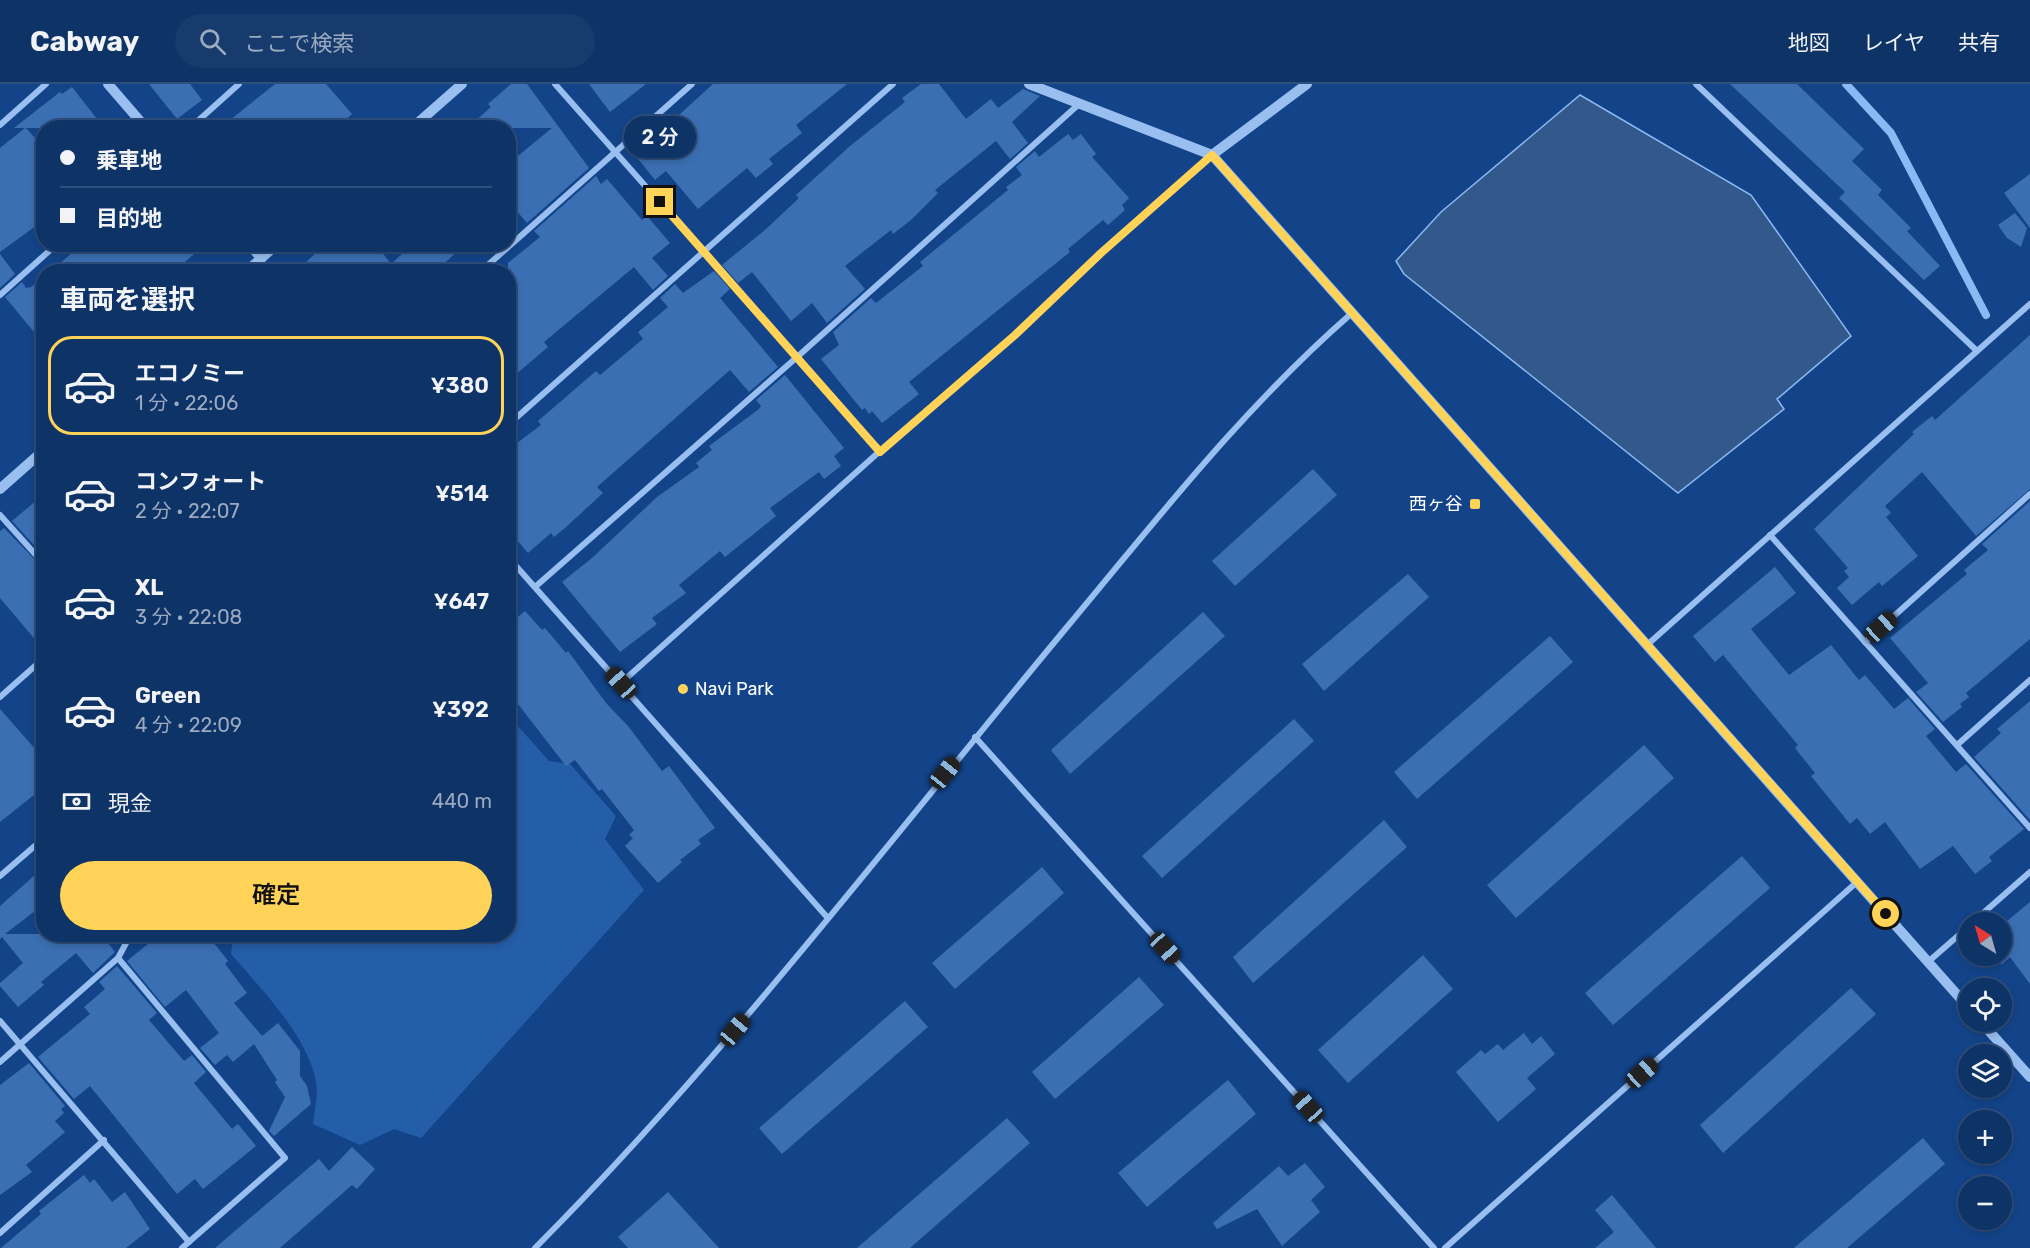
<!DOCTYPE html>
<html lang="ja">
<meta charset="utf-8">
<style>
:root{--surface:#0e3367;--page:#173b6d;--text:#f1f3f6;--muted:#9baac0;--line:#2e4e7b;--accent:#ffd258}
body{margin:0;font-family:Rubik,"Noto Sans JP",sans-serif;background:var(--page);color:var(--text);height:100vh;display:flex;flex-direction:column;font-size:22px;white-space:nowrap}
*{box-sizing:border-box;margin:0}
p{font-size:20px;color:var(--muted)}
.icon{flex:none;width:33px;height:33px;fill:none;stroke:currentColor;stroke-width:2;stroke-linecap:round;stroke-linejoin:round}
.map{position:relative;flex:1;overflow:hidden}
.sheet{position:absolute;left:36px;top:180px;width:480px;height:678px;display:flex;flex-direction:column;background:var(--surface);border-radius:24px;box-shadow:0 3px 9px #0003,0 0 0 2px var(--line)}
.sheet>*{flex:none}
.top-card{position:absolute;left:36px;top:36px;width:480px;height:132px;border-radius:24px;box-shadow:0 3px 9px #0003,0 0 0 2px var(--line);display:grid;align-content:center;height:132px;padding:0 24px;background:var(--surface)}
.needle{width:39px;rotate:323deg}
.fabs{position:absolute;left:1958px;top:828px;display:grid;gap:12px}
.fabs a{display:grid;place-items:center;width:54px;height:54px;border-radius:50%;background:var(--surface);box-shadow:0 3px 9px #0003,0 0 0 2px var(--line);font-size:30px}
.end{position:absolute;width:27px;height:27px;margin:-14px;border:8px solid #ffd258;background:#111;box-shadow:0 0 0 3px #111}
.from{border-radius:50%}
.bubble{position:absolute;height:42px;border-radius:21px;background:var(--surface);box-shadow:0 3px 9px #0003,0 0 0 2px var(--line);font-size:20px;font-weight:600;line-height:42px;text-align:center}
.car{position:absolute;width:18px;height:36px;margin:-18px -9px;border-radius:8px;box-shadow:0 0 4px 2px #0007;background:linear-gradient(#222 24%,#8ab4d8 0 40%,#222 0 76%,#8ab4d8 0 86%,#222 0)}
.top-card b{display:flex;align-items:center;gap:21px;height:57px;font-size:22px}
.top-card b+b{border-top:2px solid var(--line)}
.top-card i{width:15px;height:15px;background:var(--text)}
ul{padding:0;list-style:none}
li{display:flex;align-items:center;gap:18px;height:99px;margin:0 12px 9px;padding:0 12px;border:3px solid transparent;border-radius:24px}
li div{flex:1}
li b{display:block;font-size:22px}
li em{font-style:normal;font-weight:600}
li.selected{border-color:var(--accent)}
li>.icon{width:54px;height:54px;stroke-width:1.5}
h2{padding:0 24px;font-size:27px;line-height:72px}
.pay{display:flex;align-items:center;gap:15px;height:66px;padding:0 24px;font-size:22px}
.pay p{margin-inline-start:auto}
.cta{display:flex;gap:12px;margin-top:auto;padding:12px 24px}
.cta a{flex:1;height:69px;border-radius:36px;background:var(--accent);color:#111;font-size:24px;font-weight:600;line-height:69px;text-align:center}
header{display:flex;align-items:center;gap:36px;box-sizing:border-box;height:84px;padding:0 30px;background:var(--surface);border-bottom:2px solid var(--line)}
header strong{font-size:28px}
nav{display:flex;gap:33px;margin-inline-start:auto;font-size:21px}
.search{width:420px;height:54px;background:var(--page);display:flex;align-items:center;gap:15px;box-sizing:border-box;padding:0 21px;border-radius:33px;color:var(--muted);font-size:22px}
.map>svg:first-child{display:block}
.green{fill:#255ea8}
.water{fill:#33588c;stroke:#8bb9f3;stroke-width:1.5}
.lines{fill:none;stroke-linecap:round;stroke-linejoin:round}
.stream{stroke:#8bb9f3;stroke-width:8}
.building{fill:#3b6fb3}
.minor{stroke:#99bff0;stroke-width:6}
.tertiary{stroke:#99bff0;stroke-width:10}
.route{stroke:#ffd258;stroke-width:8}
.poi-dot{fill:#ffd258;stroke:#134489;stroke-width:2}
.labels{text-anchor:middle;stroke-width:4.5;stroke-linejoin:round;paint-order:stroke}
.poi-label{font-size:18px;fill:#fff;stroke:#134489;text-anchor:end}
</style>
<header>
<strong>Cabway</strong>
<div class="search"><svg class="icon" aria-label="search" viewBox="0 0 24 24"><circle cx="10" cy="10" r="6"/><path d="M15 15l6 6"/></svg>ここで検索</div>
<nav><a>地図</a><a>レイヤ</a><a>共有</a></nav>
</header>
<div class="map">
<svg width="2030" height="1164" viewBox="0 0 2030 1164">
<rect width="100%" height="100%" fill="#134489"/>
<path class="green" d="M509,632L549,677L570,680L616,732L605,755L644,806L421,1054L394,1045L360,1061L313,1040C314,1029 317,1018 317,1007C315,959 261,905 231,870L233,851L508,850Z"/>
<path class="water" d="M1580,11L1751,111L1851,252L1777,315L1784,325L1678,409L1404,190L1396,177L1441,128Z"/>
<g class="lines">
<path class="stream" d="M1846,0L1891,49L1986,231"/>
</g>
<g class="building">
<path d="M149,0H190L202,16L177,35Z"/>
<path d="M275,0H326L352,30L337,44H220Z"/>
<path d="M511,0H527L589,84L527,139L508,117V80L552,44H467L491,23L488,20Z"/>
<path d="M589,0H646L610,28Z"/>
<path d="M713,0H847L796,41L802,49L769,75L773,80L756,94L747,84L698,125L666,87L655,96L635,71Z"/>
<path d="M921,0H939L966,35L991,15L998,24L1023,5L1040,12L1012,38L1028,59L1010,75L996,57L935,106L938,109L911,136L893,150L891,146L845,182L865,205L827,239L812,219L791,237L752,188L738,199L722,181L766,145L799,114L796,111L850,62L905,18L902,14Z"/>
<path d="M1730,0H1797L1864,65L1852,77L1882,106L1878,111L1911,144L1907,147L1940,182L1924,196L1839,114L1845,108Z"/>
<path d="M72,3L104,44H26L44,64V136L0,168V64L25,44H14L60,8L62,10Z"/>
<path d="M1068,50L1073,56L1081,50L1096,70L1092,73L1129,114L1122,121L1125,126L1108,141L1103,136L1068,165L1070,168L909,298L919,310L882,339L872,327L869,330L865,324L862,326L821,275L839,261L833,248L871,214L876,219L923,182L920,178L1008,106L1006,103L1022,91L1016,83L1035,67L1039,73Z"/>
<path d="M2030,90V144L2004,109Z"/>
<path d="M596,92L601,100L607,95L642,136L647,132L670,159L652,174L668,192L653,206L634,183L544,258L548,263L508,297V179L540,153L534,147Z"/>
<path d="M2015,129L2027,144L2021,163L2007,154L1998,141Z"/>
<path d="M82,160H206L173,188H50Z"/>
<path d="M325,160H376L391,180L413,160H465L435,188H296Z"/>
<path d="M0,170L15,190L0,204Z"/>
<path d="M714,187L730,205L720,214L778,283L749,308L730,286L597,403L603,409L565,444L554,453L551,449L528,469L508,446V384L515,379L509,371L515,366L513,362L541,341L538,337L596,287L600,291L643,255L638,248L668,223L660,214L675,200L683,209Z"/>
<path d="M44,193V260L5,213L22,198L26,204L31,203Z"/>
<path d="M2030,251V405L1976,452L1922,388L1885,422L1891,429L1886,433L1918,472L1882,502L1879,498L1852,521L1837,504L1849,493L1844,487L1848,484L1814,445L1914,350L1912,348L1932,332L1935,336Z"/>
<path d="M785,291L844,364L834,372L841,382L824,395L819,388L770,424L776,432L725,473L720,467L679,501L686,509L652,534L657,540L620,568L562,498L592,474L657,413L699,383L696,379L712,366L709,362L759,325L761,322L756,316Z"/>
<path d="M1313,385L1337,411L1235,502L1212,477Z"/>
<path d="M44,410V472L12,437Z"/>
<path d="M2030,417V555L1966,609L1969,613L1960,620L1962,623L1943,638L1916,608L1928,599L1890,554L1967,490L1964,486L1988,466L1982,460Z"/>
<path d="M4,444L44,485V566L0,514V447Z"/>
<path d="M1775,483L1796,509L1751,545L1789,591L1831,561L1859,596L1865,591L1894,625L1908,614L1935,645L1926,652L1956,688L1966,680L2024,745L1989,773L1992,777L1975,790L1953,762L1920,785L1885,738L1870,750L1857,734L1850,740L1811,692L1815,689L1795,664L1798,661L1723,571L1715,578L1693,552Z"/>
<path d="M1408,490L1429,513L1324,607L1302,580Z"/>
<path d="M525,527L542,546L545,544L566,569L568,567L606,619L628,642L662,687L669,682L715,744L698,756L701,760L680,776L682,778L658,799L625,762L633,754L629,751L634,746L602,705L599,707L575,676L566,682L518,620L508,629V575L518,567L508,556V541Z"/>
<path d="M1203,528L1225,552L1070,690L1051,666Z"/>
<path d="M1550,552L1573,578L1417,715L1394,688Z"/>
<path d="M2030,617V736L1974,673L2001,649L1997,645Z"/>
<path d="M0,625L44,675V703L0,738Z"/>
<path d="M1294,635L1314,657L1162,794L1142,772Z"/>
<path d="M1644,661L1674,694L1516,834L1487,801Z"/>
<path d="M1384,736L1407,763L1253,899L1233,873Z"/>
<path d="M1742,772L1770,804L1613,941L1585,909Z"/>
<path d="M44,783V820L5,850H101L115,868L93,889L76,869L41,898L44,901L18,923L0,902V899L23,879L2,853L0,855V822Z"/>
<path d="M1042,783L1064,809L955,905L932,879Z"/>
<path d="M2030,818V900L2010,873L2001,881V842Z"/>
<path d="M160,850H207L228,877L225,880L247,909L234,919L262,952L278,939L300,967V992L307,1002L311,1020L274,1052L269,1047L285,1013L275,998L277,996L254,960L233,978L227,971L215,981L200,964L219,949L186,906L165,923L127,877Z"/>
<path d="M1423,871L1453,905L1348,999L1318,966Z"/>
<path d="M117,882L157,929L149,936L184,977L192,971L206,988L194,999L232,1045L238,1040L256,1062L203,1105L195,1095L177,1110L90,1002L74,1015L38,973L90,930L84,923L105,905L99,898Z"/>
<path d="M1139,893L1164,921L1055,1015L1032,988Z"/>
<path d="M1851,904L1876,930L1723,1069L1700,1041Z"/>
<path d="M905,917L928,943L782,1070L759,1044Z"/>
<path d="M1524,949L1532,960L1541,952L1555,970L1527,994L1536,1005L1498,1038L1456,988L1481,966L1485,970L1498,960L1503,966Z"/>
<path d="M29,979L65,1022L61,1025L64,1029L55,1037L65,1048L26,1081L32,1088L0,1111V1001Z"/>
<path d="M1228,996L1256,1030L1147,1123L1118,1089Z"/>
<path d="M1007,1034L1030,1059L910,1164H857Z"/>
<path d="M1923,1054L1945,1080L1847,1164H1794Z"/>
<path d="M352,1063L375,1085L357,1105L352,1101L280,1164H215L319,1075L329,1087Z"/>
<path d="M1305,1079L1325,1103L1311,1116L1320,1128L1282,1162L1257,1125L1217,1145L1213,1139L1279,1082L1288,1092Z"/>
<path d="M84,1091L90,1099L94,1095L112,1118L125,1108L150,1145L126,1164H1L41,1130L39,1127Z"/>
<path d="M668,1108L719,1164H628L618,1153Z"/>
<path d="M1612,1111L1656,1164H1595L1614,1148L1595,1126Z"/>
</g>
<g class="lines">
<g class="minor">
<path d="M555,0L880,367"/>
<path d="M1696,0L1977,267"/>
<path d="M0,41L46,0"/>
<path d="M190,44L239,0"/>
<path d="M261,174L266,188"/>
<path d="M480,188L692,0"/>
<path d="M0,211L57,160"/>
<path d="M508,341L893,0"/>
<path d="M0,431L44,480"/>
<path d="M1770,451L2030,744"/>
<path d="M508,473L827,833"/>
<path d="M535,503L796,274L1078,21"/>
<path d="M1865,558L2030,410"/>
<path d="M1647,561L2030,220"/>
<path d="M621,599L880,367L1015,251L1101,169L1212,71"/>
<path d="M0,613L44,574"/>
<path d="M975,653L1434,1164"/>
<path d="M1957,661L2030,596"/>
<path d="M0,792L44,754"/>
<path d="M1973,838L2030,788"/>
<path d="M131,850L118,874L285,1074L182,1164"/>
<path d="M1928,878L1968,843"/>
<path d="M0,937L189,1158"/>
<path d="M0,978L118,874"/>
<path d="M0,1149L104,1056"/>
<path d="M535,1164C727,971 893,752 1067,543C1158,434 1245,322 1352,229"/>
<path d="M1445,1164L1857,798"/>
</g>
<g class="tertiary">
<path d="M108,0L146,44"/>
<path d="M1029,0L1212,71L1968,923"/>
<path d="M412,44L462,0"/>
<path d="M1212,71L1307,0"/>
<path d="M249,160L261,174"/>
<path d="M246,188L277,160"/>
<path d="M0,405L44,366"/>
<path d="M1981,938L2030,993"/>
</g>
</g>
<g class="lines">
<path class="route" d="M660,118L880,368L1015,251L1101,169L1212,71L1886,830"/>
</g>
<g class="poi-dot">
<rect x="1469" y="414" width="12" height="12" rx="3"/>
<circle cx="683" cy="605" r="6"/>
</g>
<g class="labels">
<g class="poi-label">
<text x="1463" y="426">西ヶ谷</text>
<text x="695" y="611" text-anchor="start">Navi Park</text>
</g>
</g>
</svg>
<div class="fabs">
<a><svg class="needle" viewBox="-14 -14 28 28"><path d="M0-13l5 13h-10z" fill="#e53935"/><path d="M0 13l5-13h-10z" fill="#9baac0"/></svg></a>
<a><svg class="icon" aria-label="locate" viewBox="0 0 24 24"><circle cx="12" cy="12" r="6"/><path d="M12 2v4M12 18v4M2 12h4M18 12h4"/></svg></a>
<a><svg class="icon" aria-label="layers" viewBox="0 0 24 24"><path d="M12 4l9 5-9 5-9-5zM3 14l9 5 9-5"/></svg></a>
<a>+</a>
<a>−</a>
</div>
<i class="end from" style="left:1886px;top:830px"></i>
<i class="end" style="left:660px;top:118px"></i>
<div class="bubble" style="left:624px;top:32px;width:72px">2 分</div>
<i class="car" style="left:1881px;top:543px;rotate:48deg"></i>
<i class="car" style="left:621px;top:599px;rotate:318deg"></i>
<i class="car" style="left:945px;top:689px;rotate:39deg"></i>
<i class="car" style="left:1165px;top:864px;rotate:138deg"></i>
<i class="car" style="left:735px;top:946px;rotate:40deg"></i>
<i class="car" style="left:1642px;top:989px;rotate:48deg"></i>
<i class="car" style="left:1308px;top:1023px;rotate:318deg"></i>
<div class="top-card">
<b><i class="from"></i>乗車地</b>
<b><i></i>目的地</b>
</div>
<section class="sheet">
<h2>車両を選択</h2>
<ul>
<li class="selected"><svg class="icon" aria-label="car" viewBox="0 0 24 24"><path d="M5 17H2v-5l4-1 3-4h7l3 4 3 1v5h-3M9 17h6M6 11h13"/><circle cx="7" cy="17" r="2"/><circle cx="17" cy="17" r="2"/></svg><div><b>エコノミー</b><p>1 分 · 22:06</p></div><em>¥380</em></li>
<li><svg class="icon" aria-label="car" viewBox="0 0 24 24"><path d="M5 17H2v-5l4-1 3-4h7l3 4 3 1v5h-3M9 17h6M6 11h13"/><circle cx="7" cy="17" r="2"/><circle cx="17" cy="17" r="2"/></svg><div><b>コンフォート</b><p>2 分 · 22:07</p></div><em>¥514</em></li>
<li><svg class="icon" aria-label="car" viewBox="0 0 24 24"><path d="M5 17H2v-5l4-1 3-4h7l3 4 3 1v5h-3M9 17h6M6 11h13"/><circle cx="7" cy="17" r="2"/><circle cx="17" cy="17" r="2"/></svg><div><b>XL</b><p>3 分 · 22:08</p></div><em>¥647</em></li>
<li><svg class="icon" aria-label="car" viewBox="0 0 24 24"><path d="M5 17H2v-5l4-1 3-4h7l3 4 3 1v5h-3M9 17h6M6 11h13"/><circle cx="7" cy="17" r="2"/><circle cx="17" cy="17" r="2"/></svg><div><b>Green</b><p>4 分 · 22:09</p></div><em>¥392</em></li>
</ul>
<div class="pay"><svg class="icon" aria-label="cash" viewBox="0 0 24 24"><path d="M3 7h18v10H3z"/><circle cx="12" cy="12" r="2"/></svg>現金<p>440 m</p></div>
<div class="cta"><a>確定</a></div>
</section>
</div>
